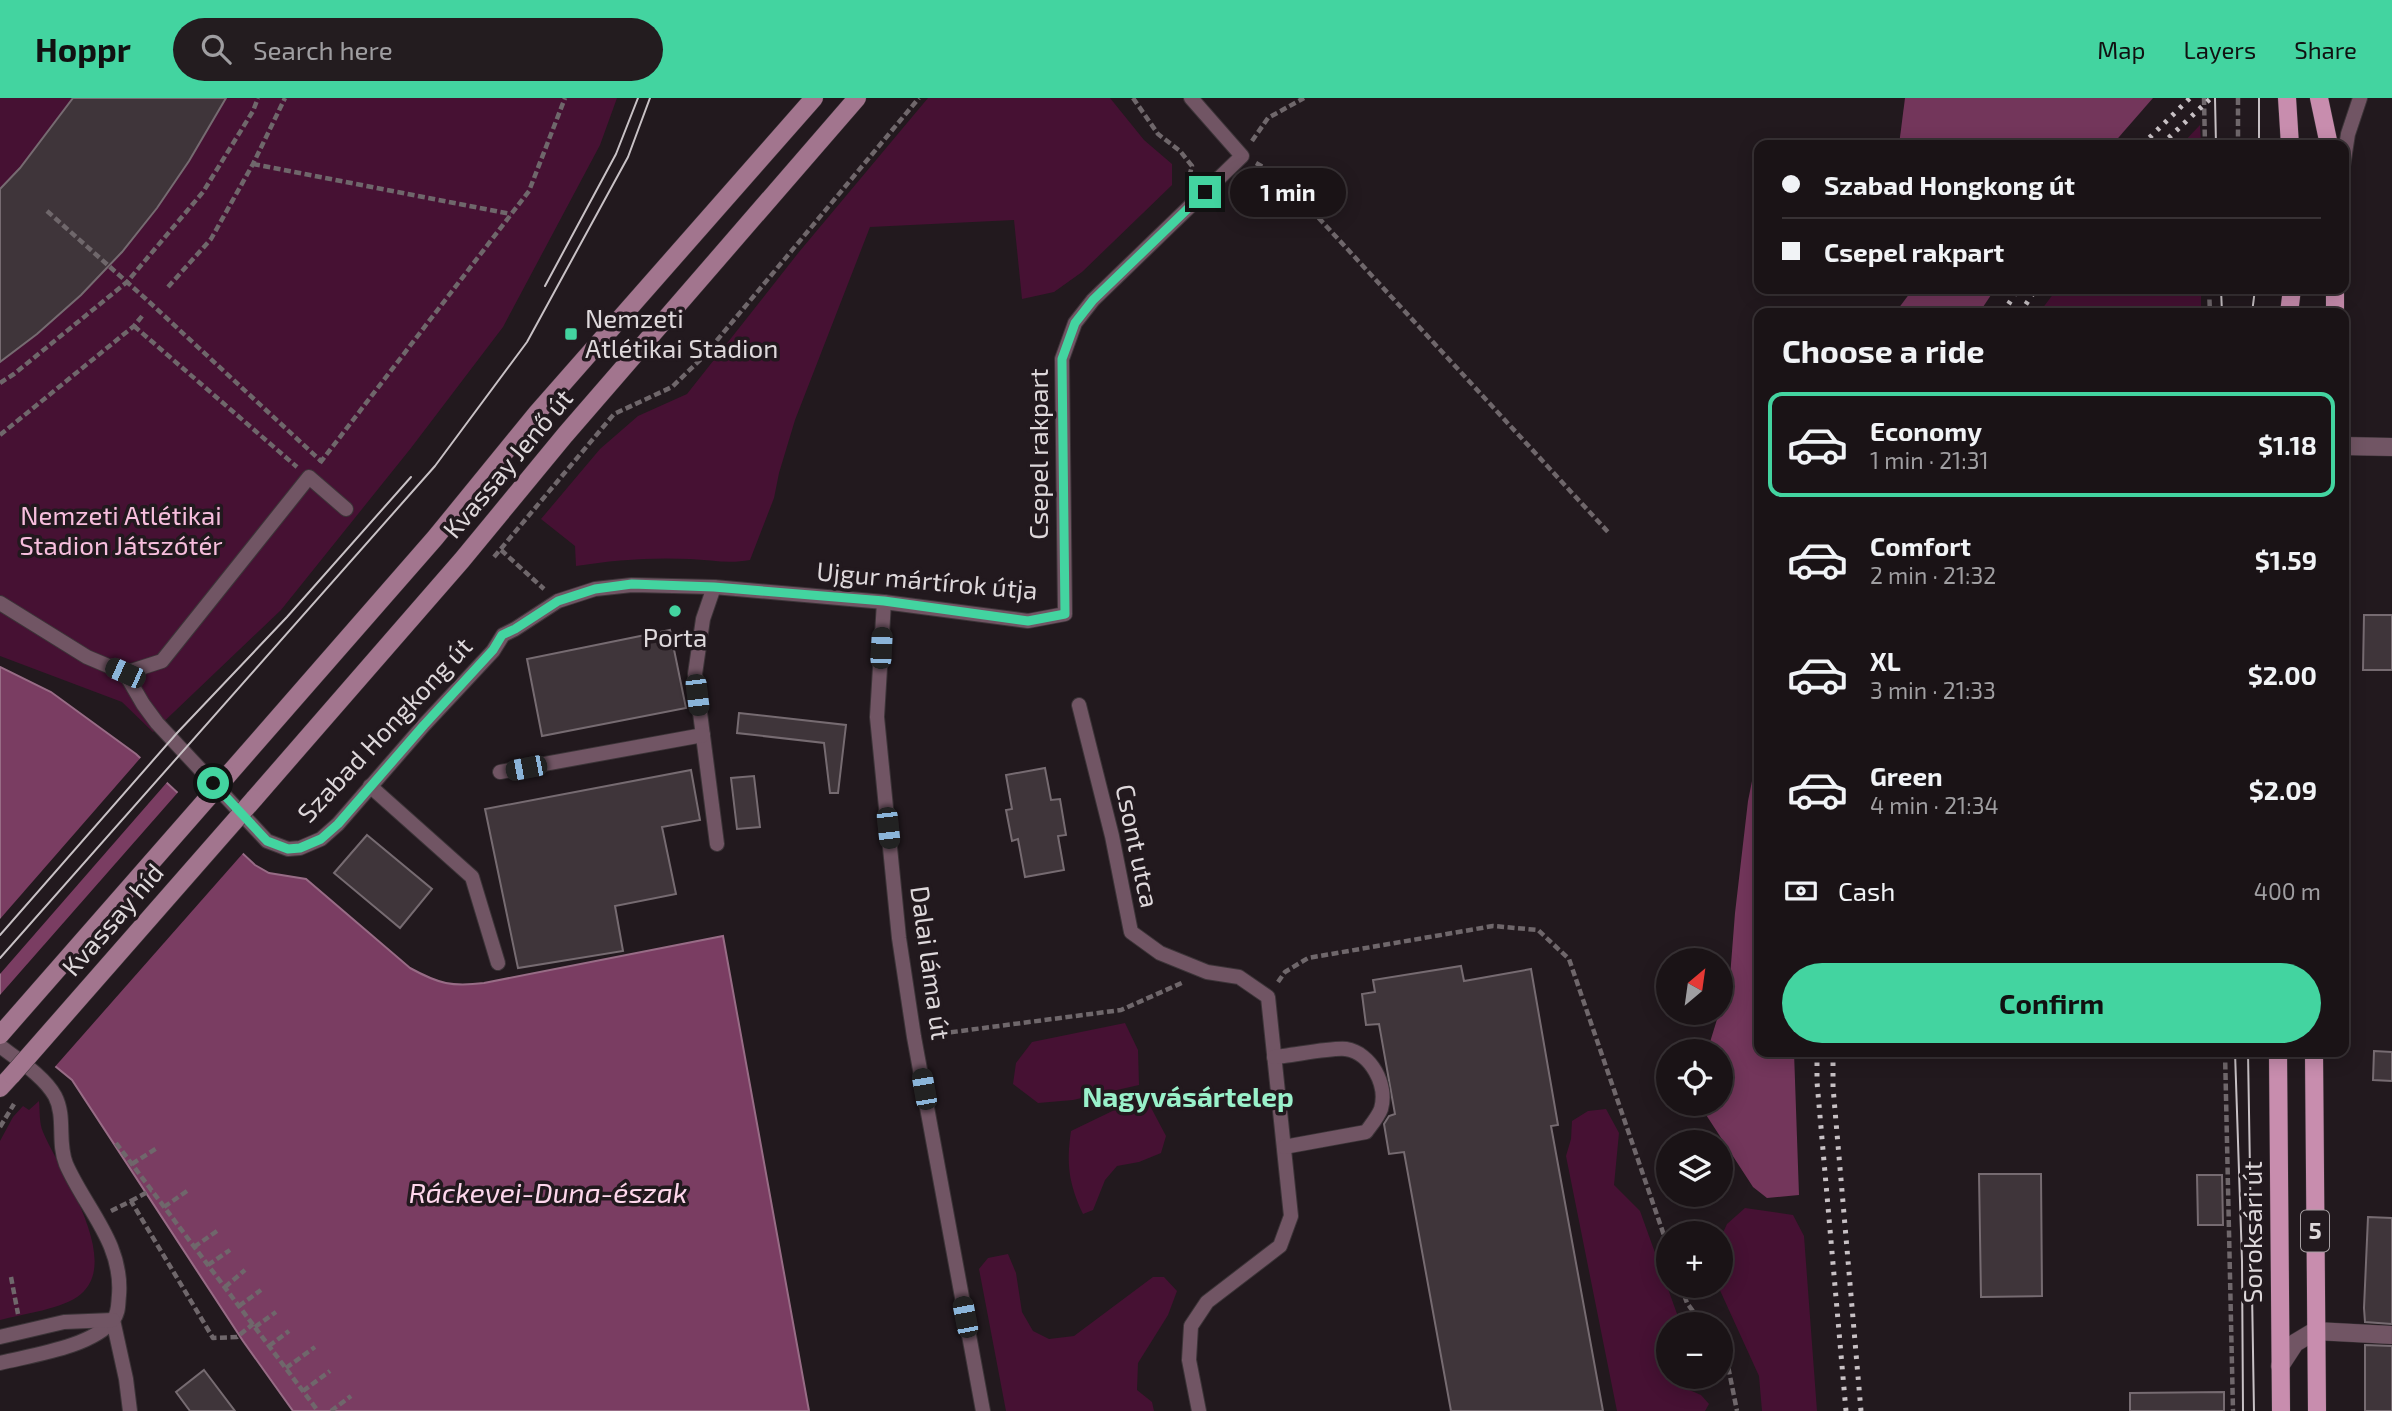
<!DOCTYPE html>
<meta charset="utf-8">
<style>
:root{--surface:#1a1316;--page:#231c1f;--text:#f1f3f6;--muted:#9f9ea1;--line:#383235;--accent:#43d4a0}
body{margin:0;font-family:"Exo 2",sans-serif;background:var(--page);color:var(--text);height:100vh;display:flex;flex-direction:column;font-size:26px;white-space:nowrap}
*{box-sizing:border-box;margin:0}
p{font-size:23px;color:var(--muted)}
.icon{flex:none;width:38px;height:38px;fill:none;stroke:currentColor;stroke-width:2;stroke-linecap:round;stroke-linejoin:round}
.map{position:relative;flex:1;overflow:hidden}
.details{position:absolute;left:1754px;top:210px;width:595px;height:749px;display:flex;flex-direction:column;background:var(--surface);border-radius:14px;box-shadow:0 4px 18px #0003,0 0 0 2px var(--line)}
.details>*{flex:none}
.top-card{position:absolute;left:1754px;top:42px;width:595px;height:154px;border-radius:14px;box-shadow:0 4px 18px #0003,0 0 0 2px var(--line);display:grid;align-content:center;height:154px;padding:0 28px;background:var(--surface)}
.needle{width:46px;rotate:29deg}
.tools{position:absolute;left:1656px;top:850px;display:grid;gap:14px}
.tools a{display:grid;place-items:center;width:77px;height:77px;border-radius:50%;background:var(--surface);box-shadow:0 4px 18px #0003,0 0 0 2px var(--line);font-size:35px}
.end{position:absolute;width:32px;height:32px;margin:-16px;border:9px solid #43d4a0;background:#111;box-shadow:0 0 0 4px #111}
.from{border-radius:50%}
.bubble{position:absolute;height:49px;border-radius:24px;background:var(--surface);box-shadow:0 4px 18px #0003,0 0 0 2px var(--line);font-size:23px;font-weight:700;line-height:49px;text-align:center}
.car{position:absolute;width:21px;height:42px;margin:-21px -10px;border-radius:9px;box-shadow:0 0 5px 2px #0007;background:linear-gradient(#222 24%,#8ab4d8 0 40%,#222 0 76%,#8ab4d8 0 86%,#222 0)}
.top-card b{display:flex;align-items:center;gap:24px;height:66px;font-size:26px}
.top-card b+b{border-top:2px solid var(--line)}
.top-card i{width:18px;height:18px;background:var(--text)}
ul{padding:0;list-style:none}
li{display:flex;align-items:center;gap:21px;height:105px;margin:0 14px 10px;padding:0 14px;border:4px solid transparent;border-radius:14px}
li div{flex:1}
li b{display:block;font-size:26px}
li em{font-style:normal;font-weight:700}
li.on{border-color:var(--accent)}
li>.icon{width:63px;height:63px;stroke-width:1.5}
h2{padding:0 28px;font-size:32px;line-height:84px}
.pay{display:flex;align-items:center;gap:18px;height:77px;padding:0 28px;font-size:26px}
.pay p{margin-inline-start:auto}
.action{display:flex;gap:14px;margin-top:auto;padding:14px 28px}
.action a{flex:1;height:80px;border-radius:42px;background:var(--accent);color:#111;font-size:28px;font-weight:700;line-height:80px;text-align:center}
header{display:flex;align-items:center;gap:42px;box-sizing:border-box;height:98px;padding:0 35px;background:var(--accent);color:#111}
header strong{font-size:33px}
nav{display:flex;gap:38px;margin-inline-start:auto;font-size:24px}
.search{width:490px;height:63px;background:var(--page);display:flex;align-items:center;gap:18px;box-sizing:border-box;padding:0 24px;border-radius:38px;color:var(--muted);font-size:26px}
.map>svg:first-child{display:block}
.green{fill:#461133}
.forest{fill:#73365b}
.water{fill:#7a3d62;stroke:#986c86;stroke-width:2}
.pier{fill:#22191e}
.building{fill:#3f353a;stroke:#766b71;stroke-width:2}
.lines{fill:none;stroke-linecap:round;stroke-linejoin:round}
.service-casing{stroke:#3c3438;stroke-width:16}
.minor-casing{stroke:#3c3438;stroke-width:19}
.tertiary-casing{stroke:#3c3438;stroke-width:19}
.secondary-casing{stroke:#3c3438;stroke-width:19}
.primary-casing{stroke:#3c3438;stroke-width:19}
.path{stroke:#6f676b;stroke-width:4.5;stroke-dasharray:7 3.5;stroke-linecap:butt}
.service{stroke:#715564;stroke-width:14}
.minor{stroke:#715564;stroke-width:18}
.tertiary{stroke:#715564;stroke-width:18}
.secondary{stroke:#a2758e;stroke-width:18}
.primary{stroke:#c88dae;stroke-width:18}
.tram{stroke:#c8c1c5;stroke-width:2}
.rail{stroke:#c8c1c5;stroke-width:5;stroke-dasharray:3.5 7;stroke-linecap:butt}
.secondary-bridge-casing{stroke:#3c3438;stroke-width:19;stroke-linecap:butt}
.secondary-bridge{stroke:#a2758e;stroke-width:18}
.route{stroke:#43d4a0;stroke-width:9}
.poi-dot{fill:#43d4a0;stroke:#22191e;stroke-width:2.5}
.labels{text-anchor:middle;stroke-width:7;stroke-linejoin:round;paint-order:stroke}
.shield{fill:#22191e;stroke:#a69fa2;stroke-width:2}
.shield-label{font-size:24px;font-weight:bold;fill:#ded8db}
.poi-label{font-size:26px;fill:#ded8db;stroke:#22191e;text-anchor:start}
.street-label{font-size:26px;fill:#ded8db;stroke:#22191e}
.park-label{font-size:26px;fill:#f7bedd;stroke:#22191e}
.neighbourhood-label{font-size:28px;font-weight:bold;fill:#99f0ca;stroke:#22191e}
.water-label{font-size:28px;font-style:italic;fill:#fed7ec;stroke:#22191e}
</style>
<header>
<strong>Hoppr</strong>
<div class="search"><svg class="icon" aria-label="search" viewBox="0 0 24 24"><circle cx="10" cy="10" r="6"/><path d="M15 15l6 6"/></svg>Search here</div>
<nav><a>Map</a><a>Layers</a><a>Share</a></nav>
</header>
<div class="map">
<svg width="2392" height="1313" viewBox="0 0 2392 1313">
<rect width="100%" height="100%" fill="#22191e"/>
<g class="green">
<path d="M0,0H617L600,47L503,229L411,350L281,512L153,634L122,604L0,558Z"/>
<path d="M928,0H1110L1144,42L1172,66V87L1082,174L1054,194L1022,201L1014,122L870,129L795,322L779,375L774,400L750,462C729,466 711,462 690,461C652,459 613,462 576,468L575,448L541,421L600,351L638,318L687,296L799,154Z"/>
<path d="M2200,27L2201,47H2181Z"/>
<path d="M2057,191H2201V215H2039Z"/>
<path d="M1125,925L1138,952L1139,987L1073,1002L1038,1005L1013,986L1016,965L1032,944Z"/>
<path d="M39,1003C40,1013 39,1025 43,1034C59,1072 122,1161 81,1196C64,1211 22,1216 0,1222V1043L13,1019L23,1008L29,1012Z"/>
<path d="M1148,1004L1166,1038L1161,1055L1139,1064L1117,1068L1105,1082L1093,1112L1083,1116C1069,1086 1066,1066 1071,1033L1129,1005Z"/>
<path d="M1606,1011L1619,1035L1614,1087L1640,1113L1681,1227H1668V1279H1683L1687,1291L1701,1297L1709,1306L1705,1313H1617L1566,1058L1571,1041L1572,1023L1588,1013Z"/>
<path d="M1745,1110L1793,1117L1804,1138L1817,1313H1762L1759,1278L1718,1188H1720V1141L1727,1126Z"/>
<path d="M1008,1156L1016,1175L1022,1214L1033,1233L1049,1241L1074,1238L1153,1179H1164L1177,1193L1168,1217L1138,1265L1137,1292L1152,1304L1154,1313H1006L979,1171L988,1160Z"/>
</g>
<g class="forest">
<path d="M1905,0H2153L2112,47H1899Z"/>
<path d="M1913,191H1995L1979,215H1895Z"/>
<path d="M1759,648V954H1794L1799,1097L1767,1100L1753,1089L1699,1006H1720V954H1707L1730,879L1735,815L1748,703Z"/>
</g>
<path class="water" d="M0,569L51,594L136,656L255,767L269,775L306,781L410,870C439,886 452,889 484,885L723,838L809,1313H293L243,1243L72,982L0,923Z"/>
<g class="pier">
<path d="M143,657L169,682L0,876V821Z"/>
<path d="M180,692L245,753L53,971L0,927V897Z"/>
</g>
<g class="building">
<path d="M73,0H226L189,63L157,110L122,154L81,197L37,236L0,264V91L20,70Z"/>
<path d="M2364,517H2392V572H2363Z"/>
<path d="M670,532L686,610L542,638L527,561Z"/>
<path d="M739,615L846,627L838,695H830L824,645L737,635Z"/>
<path d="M1045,670L1051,702L1060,701L1066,737L1058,738L1064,772L1025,779L1018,741L1012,743L1006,712L1012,711L1006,677Z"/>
<path d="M691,672L700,722L662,729L676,796L615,808L623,853L518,870L485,711Z"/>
<path d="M754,678L760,729L737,731L731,680Z"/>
<path d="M367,737L432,791L400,830L334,775Z"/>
<path d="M1461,868L1464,883L1531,871L1558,1027L1551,1028L1603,1313H1451L1404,1054L1389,1056L1384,1026L1389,1018L1395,1016L1379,926L1366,927L1362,896L1375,894L1373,882Z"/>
<path d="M2374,953L2392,954V983L2373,982Z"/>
<path d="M1979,1076H2041L2042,1198L1981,1199Z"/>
<path d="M2197,1077H2222L2223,1127H2198Z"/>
<path d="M2368,1119L2392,1120V1226L2365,1224L2364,1210Z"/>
<path d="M2365,1247L2392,1248V1313H2365Z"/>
<path d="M204,1272L235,1313H190L176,1294Z"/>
<path d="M2224,1294V1313H2130V1295Z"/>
</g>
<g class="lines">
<g class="service-casing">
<g id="service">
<path d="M2343,68L2348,36L2360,0"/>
<path d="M714,489L703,521L695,576L717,746"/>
<path d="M884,504L877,619L899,840L914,939L983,1313"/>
<path d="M0,505L87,559L125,575L162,563L309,379L346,411"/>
<path d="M125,575L143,606L157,625L267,743L288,751L300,750L321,741L338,726L424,627L493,553L503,537L515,531L558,503L595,491L632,487L714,489L884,504L1028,523L1065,516L1062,261L1075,225L1093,202L1242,58L1191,0"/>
<path d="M1079,607L1112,738L1131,834L1160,855L1207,874L1239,879L1268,899L1291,1118L1280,1148L1207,1204L1191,1228L1189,1262L1199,1313"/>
<path d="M500,674L703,637"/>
<path d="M370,688L472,779L498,865"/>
<path d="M0,948C18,962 44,978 55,998C66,1019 57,1044 66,1066C85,1110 123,1145 119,1197C118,1206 119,1215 113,1222C92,1249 32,1257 0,1265"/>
<path d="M1274,959C1290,958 1333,949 1346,951C1371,955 1388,987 1381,1011C1378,1019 1371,1027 1366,1034L1284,1049"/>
<path d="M113,1222L126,1281L130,1313"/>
<path d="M0,1239L64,1224L113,1222"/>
</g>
</g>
<g class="minor-casing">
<path id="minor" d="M2280,1268L2295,1245L2315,1233L2392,1237"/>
</g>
<g class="tertiary-casing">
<path id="tertiary" d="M2343,348L2392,349"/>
</g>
<g class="secondary-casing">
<g id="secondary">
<path d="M227,678L435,440L537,315L814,0"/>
<path d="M254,701L462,462L565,337L857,0"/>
<path d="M0,990L12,977"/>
</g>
</g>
<g class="primary-casing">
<g id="primary">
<path d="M2287,0L2290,47"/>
<path d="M2319,0L2329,47"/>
<path d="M2289,215L2292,191"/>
<path d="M2335,215V191"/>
<path d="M2278,954L2281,1313"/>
<path d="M2314,954L2317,1313"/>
</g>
</g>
<g class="path">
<path d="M1133,0L1158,36L1180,53L1192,68L1188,83"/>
<path d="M2204,0L2205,47"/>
<path d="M2238,0V47"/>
<path d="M1252,43L1268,20L1304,0"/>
<path d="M1256,65L1281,79L1608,434"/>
<path d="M253,66L511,116"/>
<path d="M47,113L146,201L321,363"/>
<path d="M168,189L211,141L253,66L285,0"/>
<path d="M2209,191L2210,215"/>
<path d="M134,228L297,369"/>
<path d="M0,285L14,276L127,184L203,94L253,13L258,0"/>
<path d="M0,337L134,228L143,217"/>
<path d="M320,365L529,93L565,0"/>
<path d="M501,452L544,491"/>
<path d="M494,459L614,316L672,289L703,259L919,0"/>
<path d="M1278,884L1285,874L1308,860L1493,828L1538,832L1569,861L1668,1149"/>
<path d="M930,937L1121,912L1184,884"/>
<path d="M2225,954L2233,1313"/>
<path d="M0,1029L14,1006"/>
<path d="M116,1045L318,1313"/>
<path d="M132,1066L157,1050"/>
<path d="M131,1103L151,1092"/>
<path d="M164,1109L187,1093"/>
<path d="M111,1113L131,1103L213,1240L237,1239L253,1226"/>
<path d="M194,1149L217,1133"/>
<path d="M208,1167L230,1152"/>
<path d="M11,1179L18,1216"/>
<path d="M1681,1188L1687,1205L1703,1227"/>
<path d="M225,1189L245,1172"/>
<path d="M239,1208L261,1192"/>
<path d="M255,1229L276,1214"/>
<path d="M269,1248L289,1233"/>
<path d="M1720,1251L1726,1258L1737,1313"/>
<path d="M286,1270L315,1249"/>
<path d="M303,1293L330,1273"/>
<path d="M331,1313L351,1298"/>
</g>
<use href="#service" class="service"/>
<use href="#minor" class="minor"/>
<use href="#tertiary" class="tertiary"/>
<use href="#secondary" class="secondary"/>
<use href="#primary" class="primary"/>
<g class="tram">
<path d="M2215,0L2216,47"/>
<path d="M2259,0V47"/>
<path d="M545,188L616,56L638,0"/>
<path d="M2221,191L2222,215"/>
<path d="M2252,215L2255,191"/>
<path d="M0,837L177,635L287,519L411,379"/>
<path d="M0,860L435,368L527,244L628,59L650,0"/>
<path d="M2235,954L2242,1163L2243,1313"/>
<path d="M2248,954L2254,1313"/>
</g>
<g class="rail">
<path d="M2142,47L2190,0"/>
<path d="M2161,47L2211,0"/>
<path d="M2003,215L2018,191"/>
<path d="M2020,215L2036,191"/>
<path d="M1817,954V984L1846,1313"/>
<path d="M1833,954V989L1861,1313"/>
</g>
<g class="secondary-bridge-casing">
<g id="secondary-bridge">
<path d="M0,937L227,678"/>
<path d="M12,977L254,701"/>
</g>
</g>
<use href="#secondary-bridge" class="secondary-bridge"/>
</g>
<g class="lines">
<path class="route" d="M213,685L267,743L288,751L300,750L321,741L338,726L424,627L493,552L502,537L515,531L558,503L595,491L632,486L714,489L884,503L1028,523L1065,516L1062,261L1075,225L1093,202L1205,94"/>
</g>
<g class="poi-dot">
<rect x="564" y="229" width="14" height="14" rx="3.5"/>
<circle cx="675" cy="513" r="7"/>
</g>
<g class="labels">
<rect class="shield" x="2301" y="1112.5" width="28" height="41" rx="5"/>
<g class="shield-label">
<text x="2315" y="1141">5</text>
</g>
<g class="poi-label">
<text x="585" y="230">Nemzeti<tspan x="585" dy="30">Atlétikai Stadion</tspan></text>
<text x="675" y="549" text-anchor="middle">Porta</text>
</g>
<g class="street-label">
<text transform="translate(1039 356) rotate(-90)" y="9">Csepel rakpart</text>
<text transform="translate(508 366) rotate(-50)" y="9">Kvassay Jenő út</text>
<text transform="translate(927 483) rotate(5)" y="9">Ujgur mártírok útja</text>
<text transform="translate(385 632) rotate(-47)" y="9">Szabad Hongkong út</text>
<text transform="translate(1137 748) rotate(78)" y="9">Csont utca</text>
<text transform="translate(113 822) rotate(-49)" y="9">Kvassay híd</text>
<text transform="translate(930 865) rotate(82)" y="9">Dalai láma út</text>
<text transform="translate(2253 1134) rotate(-90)" y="9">Soroksári út</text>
</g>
<g class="park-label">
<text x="121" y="427">Nemzeti Atlétikai<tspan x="121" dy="30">Stadion Játszótér</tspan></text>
</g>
<g class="neighbourhood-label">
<text x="1188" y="1009">Nagyvásártelep</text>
</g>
<g class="water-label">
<text x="548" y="1105">Ráckevei-Duna-észak</text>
</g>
</g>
</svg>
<div class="tools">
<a><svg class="needle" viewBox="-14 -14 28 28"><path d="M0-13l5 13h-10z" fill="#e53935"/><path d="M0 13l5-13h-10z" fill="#9f9ea1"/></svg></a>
<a><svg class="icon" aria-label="locate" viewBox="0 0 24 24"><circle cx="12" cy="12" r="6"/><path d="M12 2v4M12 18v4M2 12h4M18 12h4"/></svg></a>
<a><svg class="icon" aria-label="layers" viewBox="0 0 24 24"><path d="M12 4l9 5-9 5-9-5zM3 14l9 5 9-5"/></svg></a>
<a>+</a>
<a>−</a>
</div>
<i class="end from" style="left:213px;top:685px"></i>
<i class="end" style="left:1205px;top:94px"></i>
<div class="bubble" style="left:1230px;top:70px;width:116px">1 min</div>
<i class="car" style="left:881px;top:550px;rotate:3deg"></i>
<i class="car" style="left:125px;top:575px;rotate:294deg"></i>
<i class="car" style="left:697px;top:597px;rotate:173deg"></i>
<i class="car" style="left:526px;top:670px;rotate:259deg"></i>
<i class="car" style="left:888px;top:730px;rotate:174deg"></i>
<i class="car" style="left:924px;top:991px;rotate:350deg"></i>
<i class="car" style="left:965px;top:1219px;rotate:349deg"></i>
<div class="top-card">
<b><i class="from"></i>Szabad Hongkong út</b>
<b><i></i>Csepel rakpart</b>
</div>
<section class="details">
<h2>Choose a ride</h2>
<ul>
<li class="on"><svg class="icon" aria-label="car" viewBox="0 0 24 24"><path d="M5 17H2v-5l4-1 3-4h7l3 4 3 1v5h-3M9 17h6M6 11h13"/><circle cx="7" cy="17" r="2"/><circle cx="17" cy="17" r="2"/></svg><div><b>Economy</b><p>1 min · 21:31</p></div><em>$1.18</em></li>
<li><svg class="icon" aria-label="car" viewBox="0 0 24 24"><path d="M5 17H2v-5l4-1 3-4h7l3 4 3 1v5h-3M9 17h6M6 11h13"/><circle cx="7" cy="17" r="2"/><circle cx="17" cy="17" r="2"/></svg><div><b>Comfort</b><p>2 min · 21:32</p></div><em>$1.59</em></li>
<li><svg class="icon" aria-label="car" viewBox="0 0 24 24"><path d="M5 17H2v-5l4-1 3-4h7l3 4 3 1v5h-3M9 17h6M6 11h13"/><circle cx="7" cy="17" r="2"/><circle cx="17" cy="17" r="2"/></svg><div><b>XL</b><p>3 min · 21:33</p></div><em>$2.00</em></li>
<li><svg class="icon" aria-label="car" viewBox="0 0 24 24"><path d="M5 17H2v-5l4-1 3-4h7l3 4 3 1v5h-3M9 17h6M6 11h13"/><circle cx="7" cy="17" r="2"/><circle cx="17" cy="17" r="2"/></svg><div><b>Green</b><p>4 min · 21:34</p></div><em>$2.09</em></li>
</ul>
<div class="pay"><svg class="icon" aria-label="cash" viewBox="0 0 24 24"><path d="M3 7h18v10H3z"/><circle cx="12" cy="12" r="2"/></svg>Cash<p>400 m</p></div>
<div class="action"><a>Confirm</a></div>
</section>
</div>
